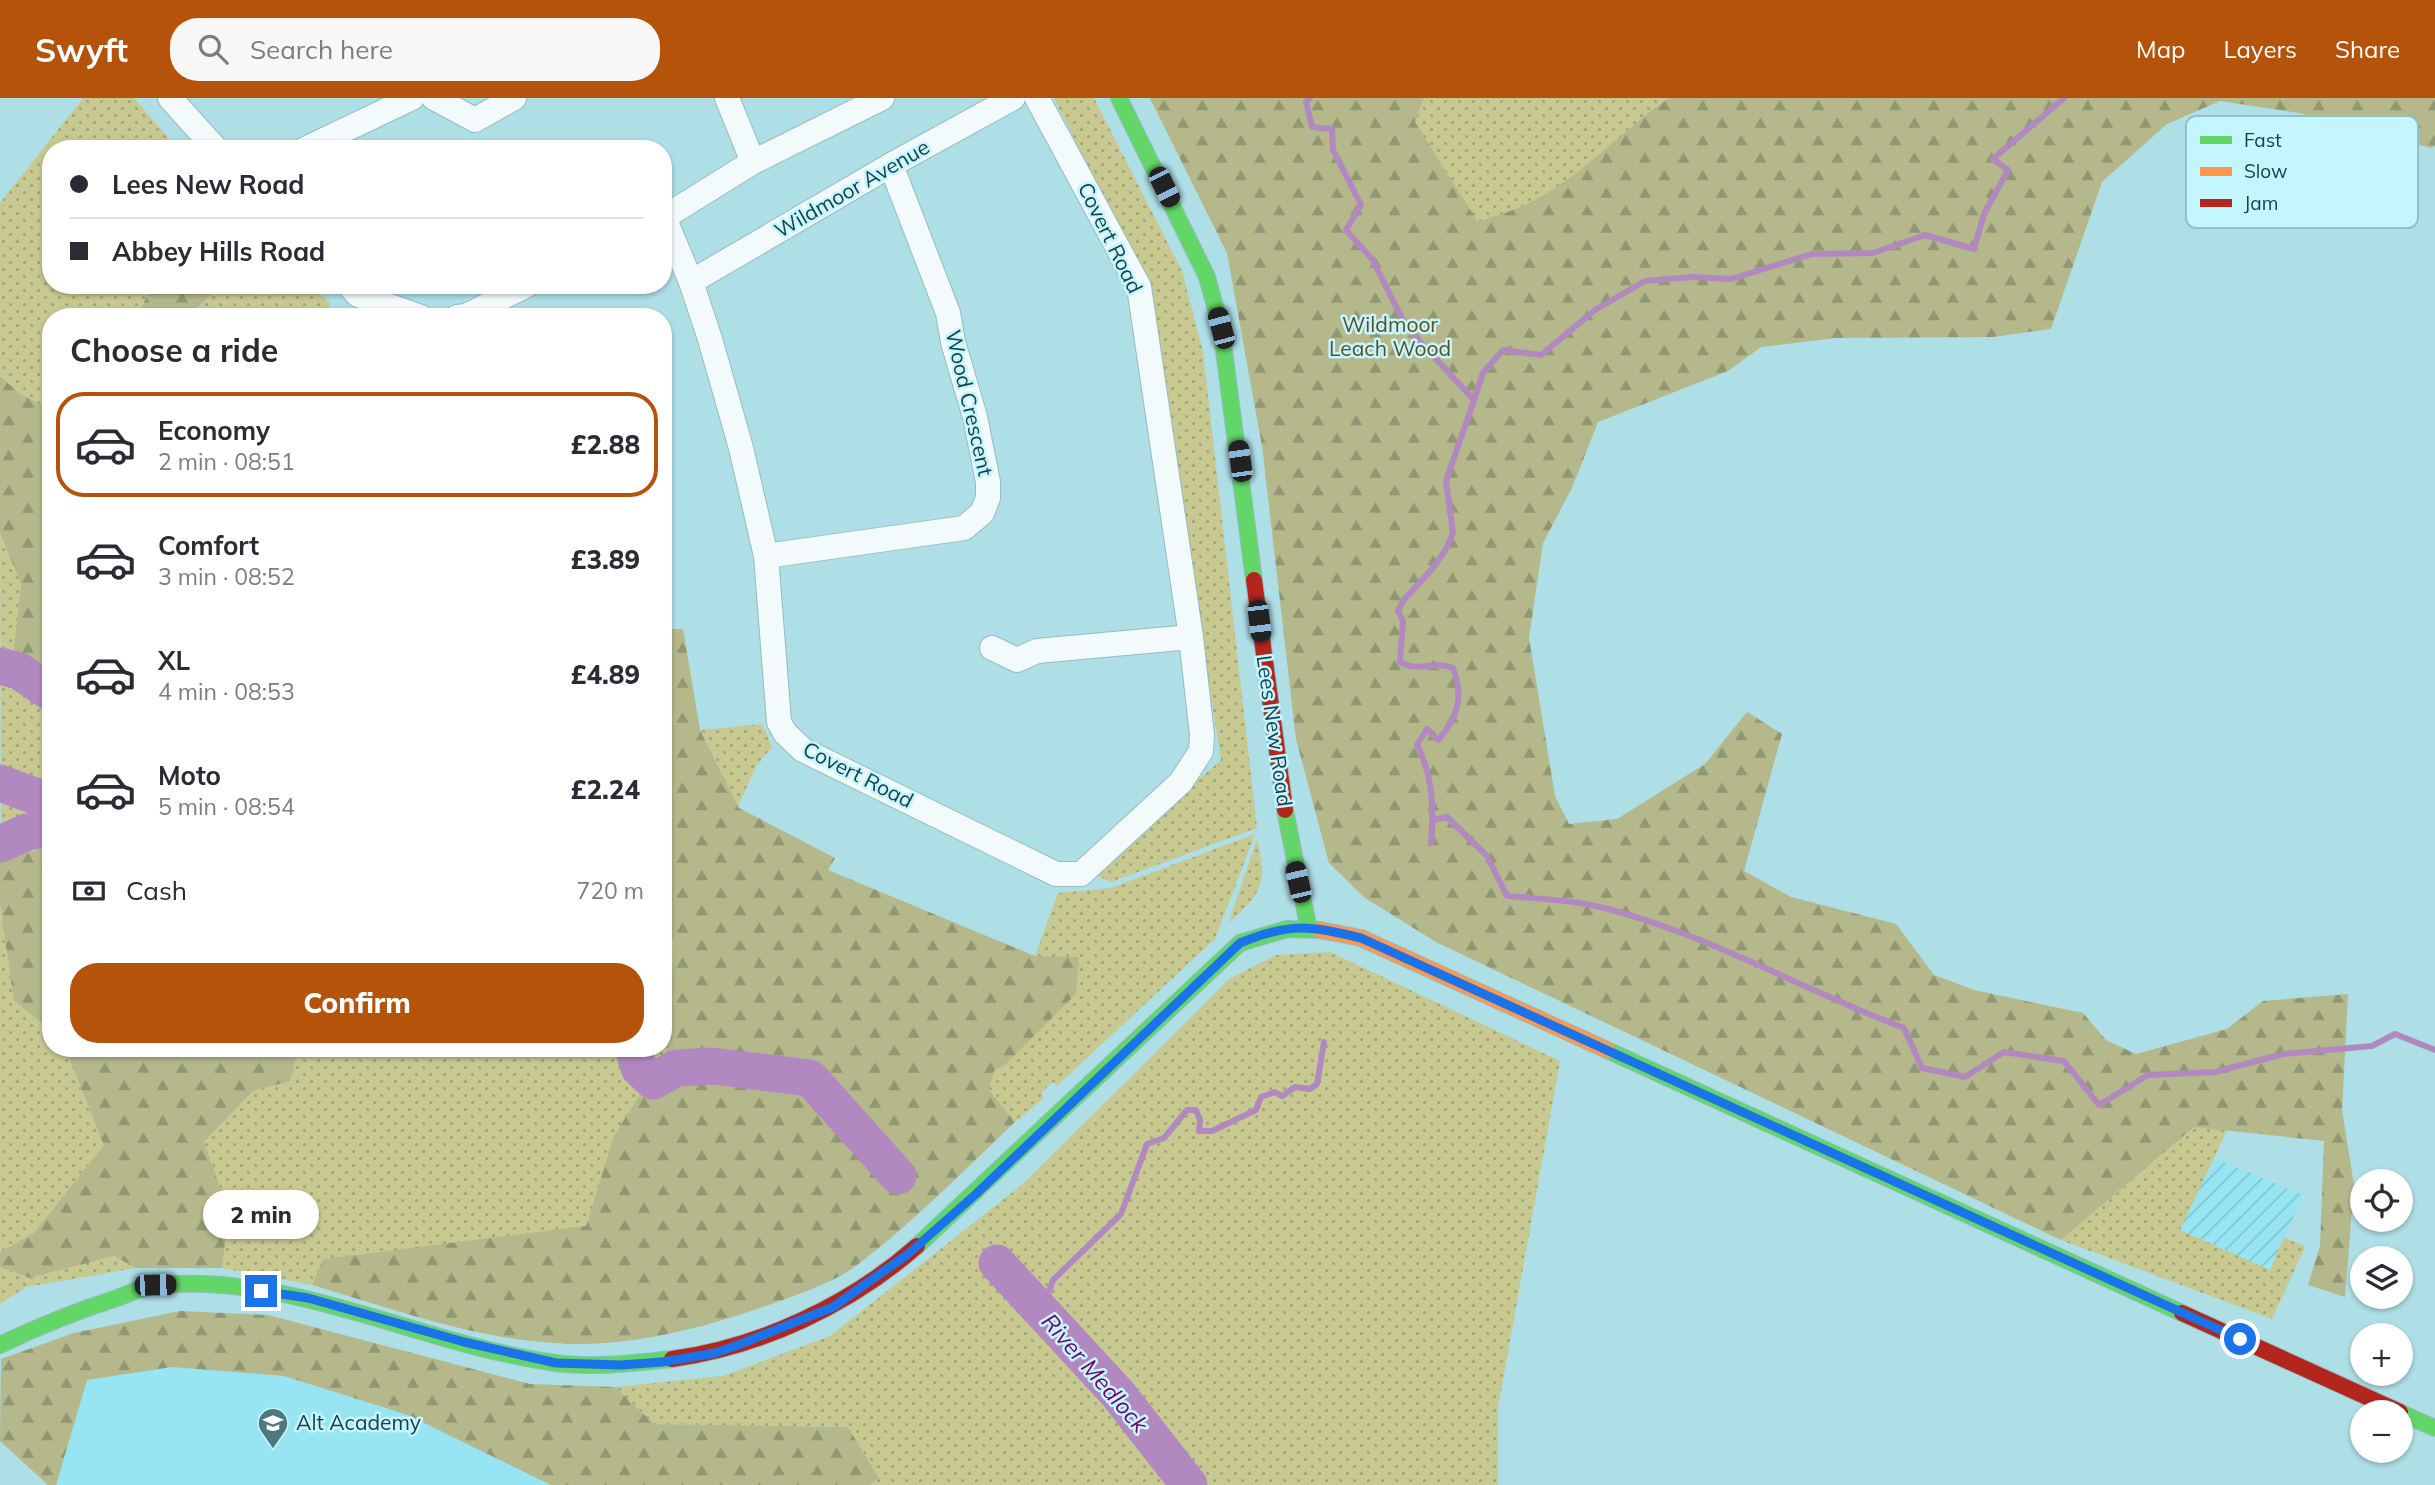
<!DOCTYPE html>
<meta charset="utf-8">
<style>
:root{--surface:#fff;--page:#f7f7f7;--text:#2b2b33;--muted:#7c7c81;--line:#e1e1e2;--accent:#b45309}
body{margin:0;font-family:Mulish,sans-serif;background:var(--page);color:var(--text);height:100vh;display:flex;flex-direction:column;font-size:26px;white-space:nowrap}
*{box-sizing:border-box;margin:0}
p{font-size:23px;color:var(--muted)}
.icon{flex:none;width:38px;height:38px;fill:none;stroke:currentColor;stroke-width:2;stroke-linecap:round;stroke-linejoin:round}
.map{position:relative;flex:1;overflow:hidden}
.side{position:absolute;left:42px;top:210px;width:630px;height:749px;display:flex;flex-direction:column;background:var(--surface);border-radius:28px;box-shadow:0 2px 5px #0004}
.side>*{flex:none}
.guide{position:absolute;left:42px;top:42px;width:630px;height:154px;border-radius:28px;box-shadow:0 2px 5px #0004;display:grid;align-content:center;height:154px;padding:0 28px;background:var(--surface)}
.buttons{position:absolute;left:2350px;top:1071px;display:grid;gap:14px}
.buttons a{display:grid;place-items:center;width:63px;height:63px;border-radius:50%;background:var(--surface);box-shadow:0 2px 5px #0004;font-size:35px}
.end{position:absolute;width:32px;height:32px;margin:-16px;border:9px solid #1a73e8;background:#fff;box-shadow:0 0 0 4px #fff}
.from{border-radius:50%}
.bubble{position:absolute;height:49px;border-radius:24px;background:var(--surface);box-shadow:0 2px 5px #0004;font-size:23px;font-weight:800;line-height:49px;text-align:center}
.car{position:absolute;width:21px;height:42px;margin:-21px -10px;border-radius:9px;box-shadow:0 0 5px 2px #0007;background:linear-gradient(#222 24%,#8ab4d8 0 40%,#222 0 76%,#8ab4d8 0 86%,#222 0)}
.guide b{display:flex;align-items:center;gap:24px;height:66px;font-size:26px}
.guide b+b{border-top:2px solid var(--line)}
.guide i{width:18px;height:18px;background:var(--text)}
ul{padding:0;list-style:none}
li{display:flex;align-items:center;gap:21px;height:105px;margin:0 14px 10px;padding:0 14px;border:4px solid transparent;border-radius:28px}
li div{flex:1}
li b{display:block;font-size:26px}
li em{font-style:normal;font-weight:800}
li.selected{border-color:var(--accent)}
li>.icon{width:63px;height:63px;stroke-width:1.5}
h2{padding:0 28px;font-size:32px;line-height:84px}
.pay{display:flex;align-items:center;gap:18px;height:77px;padding:0 28px;font-size:26px}
.pay p{margin-inline-start:auto}
.action{display:flex;gap:14px;margin-top:auto;padding:14px 28px}
.action a{flex:1;height:80px;border-radius:28px;background:var(--accent);color:#fff;font-size:28px;font-weight:800;line-height:80px;text-align:center}
header{display:flex;align-items:center;gap:42px;box-sizing:border-box;height:98px;padding:0 35px;background:var(--accent);color:#fff}
header strong{font-size:33px}
nav{display:flex;gap:38px;margin-inline-start:auto;font-size:24px}
.search{width:490px;height:63px;background:var(--page);display:flex;align-items:center;gap:18px;box-sizing:border-box;padding:0 24px;border-radius:28px;color:var(--muted);font-size:26px}
.map>svg:first-child{display:block}
.built{fill:#97e4f2}
.industrial{fill:url(#industrial-furrows)}
.grass{fill:url(#grass-dots)}
.forest{fill:url(#forest-firs)}
.lines{fill:none;stroke-linecap:round;stroke-linejoin:round}
.stream{stroke:#b288c0;stroke-width:6}
.river{stroke:#b288c0;stroke-width:37}
.street-casing{stroke:#95bcc2;stroke-width:26}
.fast-casing{stroke:#95bcc2;stroke-width:18}
.slow-casing{stroke:#95bcc2;stroke-width:18}
.jam-casing{stroke:#95bcc2;stroke-width:18}
.street{stroke:#f3fafb;stroke-width:24}
.fast{stroke:#63d668;stroke-width:16}
.slow{stroke:#ff974d;stroke-width:16}
.jam{stroke:#b3261e;stroke-width:16}
.route{stroke:#1a73e8;stroke-width:9}
.labels{text-anchor:middle;stroke-width:5;stroke-linejoin:round;paint-order:stroke}
.street-label{font-size:21px;fill:#1b4147;stroke:#c4f6ff}
.park-label{font-size:21px;fill:#5f4e1e;stroke:#c4f6ff}
.poi-label{font-size:21px;fill:#1b4147;stroke:#c4f6ff;text-anchor:start}
.water-label{font-size:23px;font-style:italic;fill:#70026d;stroke:#c4f6ff}
.key{fill:#c4f6ff;stroke:#91c0c8;stroke-width:2}
.key-label{font-size:19px;fill:#1b4147}
</style>
<header>
<strong>Swyft</strong>
<div class="search"><svg class="icon" aria-label="search" viewBox="0 0 24 24"><circle cx="10" cy="10" r="6"/><path d="M15 15l6 6"/></svg>Search here</div>
<nav><a>Map</a><a>Layers</a><a>Share</a></nav>
</header>
<div class="map">
<svg width="2435" height="1387" viewBox="0 0 2435 1387">
<defs>
<pattern id="industrial-furrows" width="10" height="10" patternUnits="userSpaceOnUse" patternTransform="scale(1.75)"><rect width="10" height="10" fill="#97e4f2"/><path d="M-1 1l2-2M0 10L10 0M9 11l2-2" fill="none" stroke="#82c5d1"/></pattern>
<pattern id="grass-dots" width="8" height="8" patternUnits="userSpaceOnUse" patternTransform="scale(1.75)"><rect width="8" height="8" fill="#c8c990"/><path d="M2 2h.1M6 6h.1" fill="none" stroke="#a2a577" stroke-width="1.8" stroke-linecap="round"/></pattern>
<pattern id="forest-firs" width="22" height="20" patternUnits="userSpaceOnUse" patternTransform="scale(1.75)"><rect width="22" height="20" fill="#b4b88a"/><path d="M5 1l3.5 6h-7zM16 11l3.5 6h-7z" fill="#929773"/></pattern>
</defs>
<rect width="100%" height="100%" fill="#aedee6"/>
<path class="built" d="M172,1269L284,1278L408,1317L551,1387H56L87,1282Z"/>
<path class="industrial" d="M2214,1060L2303,1097L2270,1173L2179,1132Z"/>
<g class="grass">
<path d="M83,0H134L178,51H51V187H152L137,219H51V312L19,295L0,278V105Z"/>
<path d="M1054,0H1094L1182,173L1203,254L1257,730L1111,784L1091,775L1221,662L1146,188Z"/>
<path d="M1150,0H1723L1487,150L1227,155Z"/>
<path d="M222,187H310L330,205L331,219H187Z"/>
<path d="M0,435L21,486L13,558L51,581V749L1,760Z"/>
<path d="M762,626L772,649L757,667L738,708L700,632Z"/>
<path d="M1255,736L1215,841L1057,988L1053,984L1041,995L1044,1000L1015,1024L989,992L994,973L1005,967L1076,896L1035,858L1058,795L1111,790Z"/>
<path d="M1257,741C1268,783 1262,797 1229,824Z"/>
<path d="M0,806L14,903L51,932V950H65L104,1047L34,1135L0,1154Z"/>
<path d="M663,839L674,841L668,951L614,1038L586,1129L323,1161L312,1187L222,1170L229,1114L204,1044L253,993L290,983L299,950H663Z"/>
<path d="M1330,854L1560,963L1498,1310V1387H870L879,1380L848,1329L654,1326L615,1289L723,1278L830,1238L1023,1086L1229,881L1276,857Z"/>
<path d="M2194,1029L2227,1032L2180,1132L2270,1172L2284,1139L2305,1149L2272,1221L2061,1142Z"/>
<path d="M114,1158L136,1170L26,1189L0,1206V1169L30,1180Z"/>
</g>
<g class="forest">
<path d="M1150,0H1424L1415,24L1478,124C1494,118 1510,114 1525,107C1576,84 1622,32 1669,0H2435V48L2431,50L2299,15L2220,3L2167,26L2102,84L2051,231L1993,239L1836,240L1761,249L1728,273L1598,324L1572,390L1543,445L1529,540L1555,698L1569,726L1617,721L1705,666L1747,614L1782,636L1744,773L1791,799L1896,826L1934,877L1974,892L2083,915L2106,942L2136,956L2227,931L2263,903L2348,896L2342,1012L2354,1087L2345,1199L2308,1187L2320,1148L2324,1043L2194,1029L2061,1142L1436,844L1365,800L1329,765L1296,641L1262,348L1227,155Z"/>
<path d="M152,187H222L187,219H137Z"/>
<path d="M0,278L19,295L51,312V581L13,558L21,486L0,435Z"/>
<path d="M663,531H683L700,632L739,710L835,760L828,772L1035,858L1079,859L1076,896L1005,967L994,973L989,992L1015,1024C963,1073 911,1127 853,1170C831,1186 778,1204 751,1213C688,1234 621,1250 554,1245C471,1240 390,1210 312,1187L323,1161L586,1128L614,1038L668,951L674,842L663,839Z"/>
<path d="M51,749V932L14,903L0,806V760Z"/>
<path d="M65,950H299L290,983L253,993L204,1044L229,1114L222,1170H136L114,1158L30,1180L0,1169V1154L34,1135L104,1047Z"/>
<path d="M180,1213L268,1217L530,1286L615,1289L654,1326L848,1329L879,1380L870,1387H551L408,1317L284,1278L172,1269L87,1282L56,1387H48L0,1343L1,1261L74,1235Z"/>
</g>
<g class="lines">
<g class="stream">
<path d="M1310,0L1306,4L1312,29L1332,31L1333,52L1361,107L1346,132L1372,161L1407,230L1474,302L1446,383L1453,435L1446,451L1432,471L1403,503L1398,513L1403,523L1400,564C1418,575 1434,562 1453,570C1464,598 1458,620 1438,642L1427,631L1417,647C1433,676 1434,713 1431,745"/>
<path d="M1474,302L1483,275L1503,252L1541,257L1595,212L1645,183L1692,179L1731,181L1812,156L1873,155L1925,137L1974,151L1984,116L2008,72L1993,61L2064,0"/>
<path d="M1433,722L1447,719L1487,758L1507,798C1541,801 1575,802 1608,811C1708,837 1806,893 1904,930L1922,970L1965,979L2004,954L2064,963L2099,1007L2148,977L2215,974L2283,956L2372,948L2395,936L2435,952"/>
<path d="M1050,1223L1054,1209L1047,1199L1053,1182L1121,1116L1147,1046L1164,1040L1187,1012H1196L1200,1022L1199,1033H1212L1256,1012L1261,999L1275,994L1282,998L1295,989L1310,991L1317,986L1324,944"/>
</g>
<g class="river">
<path d="M0,568L19,573L51,595"/>
<path d="M0,685L51,704"/>
<path d="M0,746L27,734L51,730"/>
<path d="M633,950L639,970L653,983L677,970L713,968L810,980L898,1078"/>
<path d="M997,1165L1118,1296L1189,1387"/>
</g>
<g class="street-casing">
<g id="street">
<path d="M170,0L216,51"/>
<path d="M434,0L475,22L514,0"/>
<path d="M727,0L753,64"/>
<path d="M305,51L412,0"/>
<path d="M664,119L691,184L710,241L741,350L766,458L779,624L785,635L803,652L1056,776H1081L1181,684L1201,653L1202,637L1191,539L1139,189L1037,0"/>
<path d="M663,120L753,64L882,0"/>
<path d="M691,184L891,67L1013,0"/>
<path d="M349,187L358,197L421,219"/>
<path d="M457,219L466,218L527,187"/>
<path d="M766,458L964,430L982,415L988,400V384L975,319L953,244L948,215L891,67"/>
<path d="M992,550L1017,562L1037,553L1191,539"/>
</g>
</g>
<g class="fast-casing">
<g id="fast">
<path d="M1119,0L1207,179L1221,230L1254,482"/>
<path d="M1285,712L1308,827"/>
<path d="M1607,952L2182,1215"/>
<path d="M917,1148L1240,845L1287,831L1320,832"/>
<path d="M0,1247C39,1228 77,1213 117,1200C130,1195 145,1188 158,1187C296,1175 422,1247 556,1265C594,1270 633,1265 672,1261"/>
<path d="M2401,1315L2435,1330"/>
</g>
</g>
<g class="slow-casing">
<path id="slow" d="M1320,832L1361,840L1607,952"/>
</g>
<g class="jam-casing">
<g id="jam">
<path d="M1254,482L1285,712"/>
<path d="M2182,1215L2400,1314"/>
<path d="M672,1261C760,1249 850,1207 917,1148"/>
</g>
</g>
<use href="#street" class="street"/>
<use href="#fast" class="fast"/>
<use href="#slow" class="slow"/>
<use href="#jam" class="jam"/>
</g>
<g class="lines">
<path class="route" d="M261,1193L308,1200L464,1244L556,1265L621,1267L662,1264L715,1255L738,1247L833,1209L908,1156L976,1096L1240,845C1290,824 1311,828 1361,840L2240,1241"/>
</g>
<defs>
<g id="school-pin" transform="scale(1.575)"><path d="M0 17L-7.5 6A9.5 9.5 0 1 1 7.5 6Z" fill="#4e787f" stroke="#c4f6ff"/><path d="M0-5L7-2L0 1L-7-2ZM-4 1L0 2.5L4 1V4Q0 6-4 4Z" fill="#fff"/></g>
</defs>
<g fill-rule="evenodd">
<use href="#school-pin" x="273" y="1325"/>
</g>
<g class="labels">
<g class="street-label">
<text transform="translate(852 91) rotate(-30)" y="7">Wildmoor Avenue</text>
<text transform="translate(1110 140) rotate(64)" y="7">Covert Road</text>
<text transform="translate(969 305) rotate(77)" y="7">Wood Crescent</text>
<text transform="translate(1274 633) rotate(82)" y="7">Lees New Road</text>
<text transform="translate(858 677) rotate(27)" y="7">Covert Road</text>
</g>
<g class="park-label">
<text x="1390" y="234">Wildmoor<tspan x="1390" dy="24">Leach Wood</tspan></text>
</g>
<g class="poi-label">
<text x="296" y="1332">Alt Academy</text>
</g>
<g class="water-label">
<text transform="translate(1095 1275) rotate(49)" y="8">River Medlock</text>
</g>
</g>
<rect x="2186" y="18" width="232" height="112" rx="10" class="key"/>
<rect x="2200" y="38" width="32" height="8" fill="#63d668"/>
<rect x="2200" y="69" width="32" height="9" fill="#ff974d"/>
<rect x="2200" y="101" width="32" height="8" fill="#b3261e"/>
<g class="key-label">
<text x="2244" y="49">Fast</text>
<text x="2244" y="80">Slow</text>
<text x="2244" y="112">Jam</text>
</g>
</svg>
<div class="buttons">
<a><svg class="icon" aria-label="locate" viewBox="0 0 24 24"><circle cx="12" cy="12" r="6"/><path d="M12 2v4M12 18v4M2 12h4M18 12h4"/></svg></a>
<a><svg class="icon" aria-label="layers" viewBox="0 0 24 24"><path d="M12 4l9 5-9 5-9-5zM3 14l9 5 9-5"/></svg></a>
<a>+</a>
<a>−</a>
</div>
<i class="end from" style="left:2240px;top:1241px"></i>
<i class="end" style="left:261px;top:1193px"></i>
<div class="bubble" style="left:203px;top:1092px;width:116px">2 min</div>
<i class="car" style="left:1164px;top:89px;rotate:154deg"></i>
<i class="car" style="left:1221px;top:230px;rotate:345deg"></i>
<i class="car" style="left:1240px;top:363px;rotate:352deg"></i>
<i class="car" style="left:1259px;top:523px;rotate:173deg"></i>
<i class="car" style="left:1298px;top:784px;rotate:347deg"></i>
<i class="car" style="left:155px;top:1187px;rotate:89deg"></i>
<div class="guide">
<b><i class="from"></i>Lees New Road</b>
<b><i></i>Abbey Hills Road</b>
</div>
<section class="side">
<h2>Choose a ride</h2>
<ul>
<li class="selected"><svg class="icon" aria-label="car" viewBox="0 0 24 24"><path d="M5 17H2v-5l4-1 3-4h7l3 4 3 1v5h-3M9 17h6M6 11h13"/><circle cx="7" cy="17" r="2"/><circle cx="17" cy="17" r="2"/></svg><div><b>Economy</b><p>2 min · 08:51</p></div><em>£2.88</em></li>
<li><svg class="icon" aria-label="car" viewBox="0 0 24 24"><path d="M5 17H2v-5l4-1 3-4h7l3 4 3 1v5h-3M9 17h6M6 11h13"/><circle cx="7" cy="17" r="2"/><circle cx="17" cy="17" r="2"/></svg><div><b>Comfort</b><p>3 min · 08:52</p></div><em>£3.89</em></li>
<li><svg class="icon" aria-label="car" viewBox="0 0 24 24"><path d="M5 17H2v-5l4-1 3-4h7l3 4 3 1v5h-3M9 17h6M6 11h13"/><circle cx="7" cy="17" r="2"/><circle cx="17" cy="17" r="2"/></svg><div><b>XL</b><p>4 min · 08:53</p></div><em>£4.89</em></li>
<li><svg class="icon" aria-label="car" viewBox="0 0 24 24"><path d="M5 17H2v-5l4-1 3-4h7l3 4 3 1v5h-3M9 17h6M6 11h13"/><circle cx="7" cy="17" r="2"/><circle cx="17" cy="17" r="2"/></svg><div><b>Moto</b><p>5 min · 08:54</p></div><em>£2.24</em></li>
</ul>
<div class="pay"><svg class="icon" aria-label="cash" viewBox="0 0 24 24"><path d="M3 7h18v10H3z"/><circle cx="12" cy="12" r="2"/></svg>Cash<p>720 m</p></div>
<div class="action"><a>Confirm</a></div>
</section>
</div>
